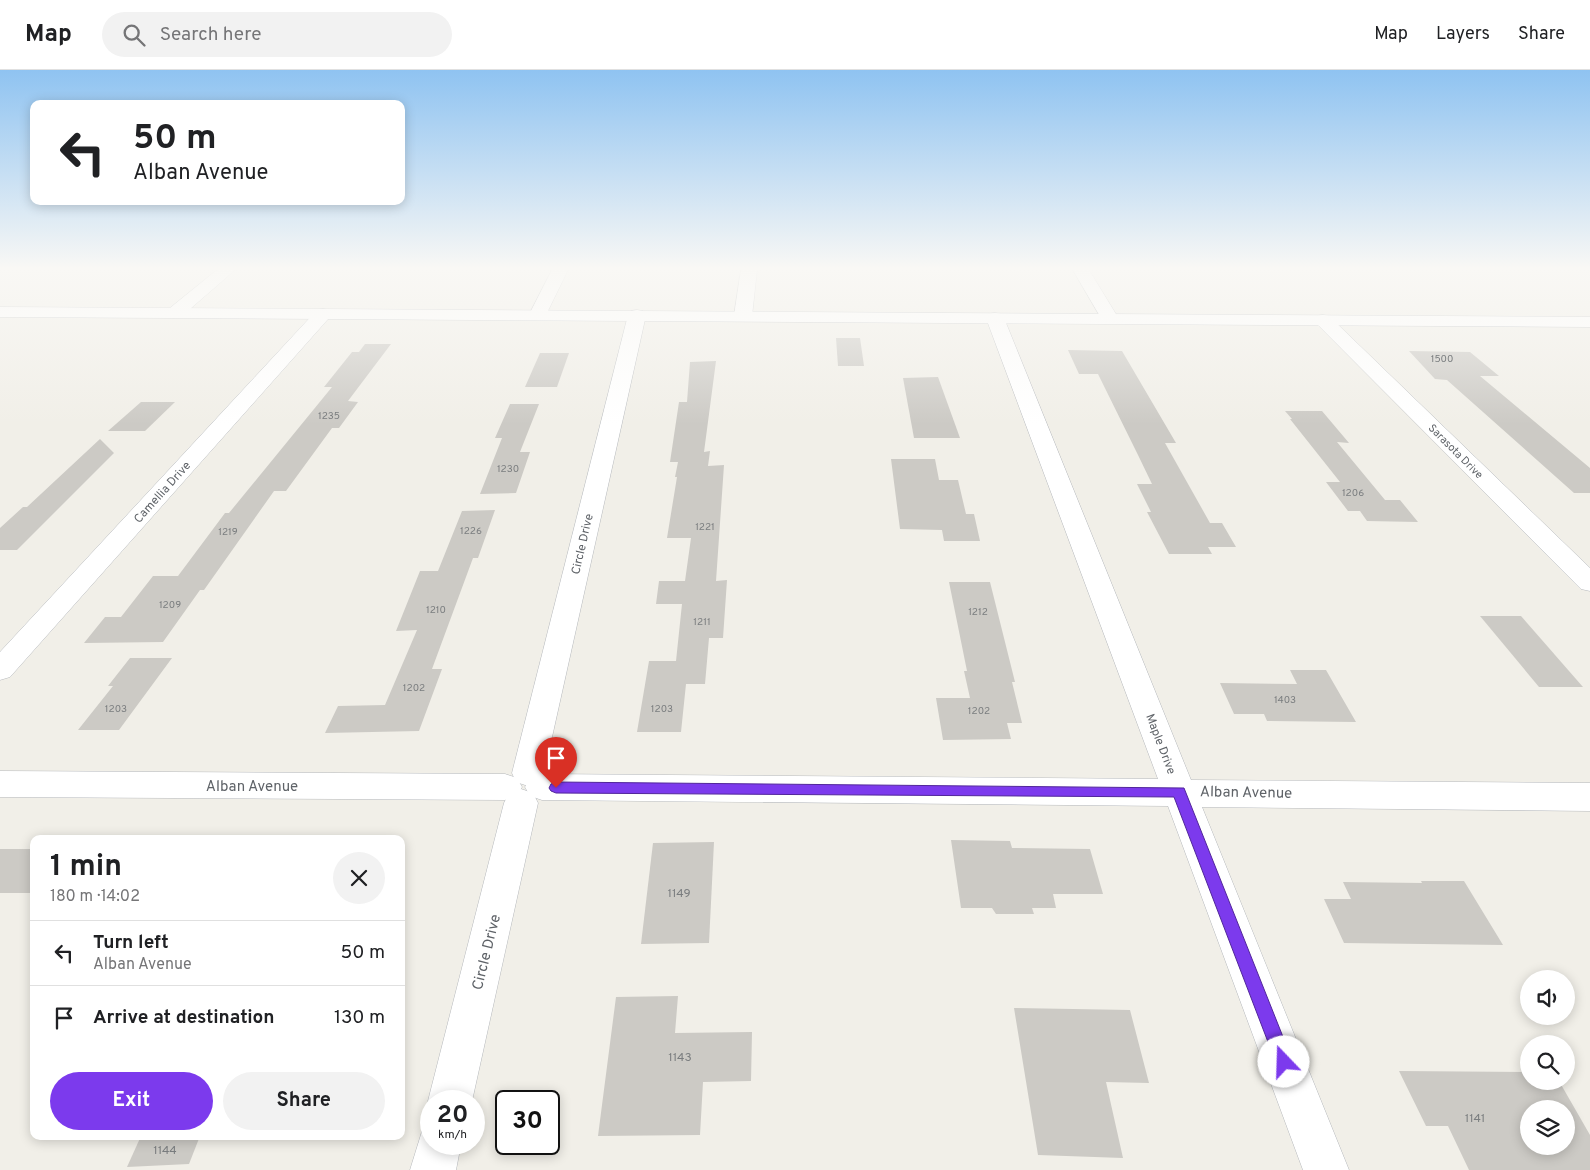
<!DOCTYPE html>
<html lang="en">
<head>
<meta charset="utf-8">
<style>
	body { margin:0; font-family:Overpass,sans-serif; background:#f2f2f2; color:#202124; height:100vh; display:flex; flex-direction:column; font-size:19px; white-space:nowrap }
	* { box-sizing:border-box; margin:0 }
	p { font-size:16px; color:#757577 }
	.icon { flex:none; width:28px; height:28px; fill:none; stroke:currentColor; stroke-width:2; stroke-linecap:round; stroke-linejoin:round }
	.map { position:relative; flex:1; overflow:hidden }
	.panel { position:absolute; left:30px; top:765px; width:375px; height:305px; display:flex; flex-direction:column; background:#fff; border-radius:10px; box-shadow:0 2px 12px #0003 }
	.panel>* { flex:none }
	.top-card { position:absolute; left:30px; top:30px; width:375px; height:105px; border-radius:10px; box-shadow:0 2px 12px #0003; background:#fff; color:#202124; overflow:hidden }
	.tools { position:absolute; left:1520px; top:900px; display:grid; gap:10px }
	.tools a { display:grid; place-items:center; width:55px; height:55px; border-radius:50%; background:#fff; box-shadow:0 2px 12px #0003; font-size:25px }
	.speed { position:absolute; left:420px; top:1020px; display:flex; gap:10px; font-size:25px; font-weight:700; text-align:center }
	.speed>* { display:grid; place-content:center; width:65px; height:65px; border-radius:50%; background:#fff; box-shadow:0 2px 12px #0003; line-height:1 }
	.speed small { font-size:12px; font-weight:400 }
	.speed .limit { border:2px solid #111; border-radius:8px; background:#fff; color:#111 }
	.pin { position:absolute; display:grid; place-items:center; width:42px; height:42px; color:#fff; margin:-51px -21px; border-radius:50% 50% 50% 0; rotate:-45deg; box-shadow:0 0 5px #0007 }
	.pin .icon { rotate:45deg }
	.me { position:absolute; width:55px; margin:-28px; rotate:339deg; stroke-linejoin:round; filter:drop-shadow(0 0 4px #0008) }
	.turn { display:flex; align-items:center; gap:18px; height:105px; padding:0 20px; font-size:22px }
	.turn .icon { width:65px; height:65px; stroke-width:2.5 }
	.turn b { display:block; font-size:35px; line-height:42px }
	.round { display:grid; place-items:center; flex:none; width:52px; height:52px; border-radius:26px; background:#f2f2f2 }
	.headline { display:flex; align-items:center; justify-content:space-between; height:85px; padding:0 20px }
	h1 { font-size:30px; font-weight:700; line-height:38px }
	.primary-button { display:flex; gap:10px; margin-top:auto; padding:10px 20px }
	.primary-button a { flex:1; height:58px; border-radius:30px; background:#7c3aed; color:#fff; font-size:20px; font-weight:700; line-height:58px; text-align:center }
	.primary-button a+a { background:#f2f2f2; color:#202124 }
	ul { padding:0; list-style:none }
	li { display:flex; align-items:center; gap:15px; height:65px; padding:0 20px; border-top:1px solid #e0e0e0 }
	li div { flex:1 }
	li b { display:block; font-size:19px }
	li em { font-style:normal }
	header { display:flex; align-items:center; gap:30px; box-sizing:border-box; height:70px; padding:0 25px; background:#fff; border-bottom:1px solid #e0e0e0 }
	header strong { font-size:24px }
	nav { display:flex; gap:28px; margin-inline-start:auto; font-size:18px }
	.search { width:350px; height:45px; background:#f2f2f2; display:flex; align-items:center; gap:12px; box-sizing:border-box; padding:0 18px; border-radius:28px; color:#757577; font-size:19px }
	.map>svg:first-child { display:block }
	.building { fill:#cccac5; fill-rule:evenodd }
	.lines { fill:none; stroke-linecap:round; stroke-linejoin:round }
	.minor-casing { stroke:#b5b8bc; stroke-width:1 }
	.tertiary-casing { stroke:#b5b8bc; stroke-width:1 }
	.secondary-casing { stroke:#b6babf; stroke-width:1 }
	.minor { fill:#fff; fill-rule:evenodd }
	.tertiary { fill:#fff; fill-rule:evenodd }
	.secondary { fill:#fff; fill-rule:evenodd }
	.route { fill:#7c3aed; stroke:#51269a }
	.labels { text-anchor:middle; stroke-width:4; stroke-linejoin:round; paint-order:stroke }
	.number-label { font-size:10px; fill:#7a7d7f }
	.far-street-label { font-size:11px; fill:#5f6368; stroke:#fff }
	.street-label { font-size:12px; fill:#5f6368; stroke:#fff }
	.near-number-label { font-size:12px; fill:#7a7d7f }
	.near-street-label { font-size:15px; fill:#5f6368; stroke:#fff }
</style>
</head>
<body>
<header>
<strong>Map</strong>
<div class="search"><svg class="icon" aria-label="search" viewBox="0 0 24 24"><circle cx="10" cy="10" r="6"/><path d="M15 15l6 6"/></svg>Search here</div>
<nav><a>Map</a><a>Layers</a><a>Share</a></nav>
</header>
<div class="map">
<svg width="1590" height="1100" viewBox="0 0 1590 1100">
	<rect width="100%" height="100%" fill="#f1efe8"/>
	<!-- building -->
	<g class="building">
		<path d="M836,268H860L864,296H838Z"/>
		<path d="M365,274H391L348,331L358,332L339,358H332L286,421H274L204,520H200L163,572L84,573L105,547H121L153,506H178L225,443H229L332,317H324L352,282H359Z"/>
		<path d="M1068,280L1122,281L1176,373H1165L1210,453H1222L1236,477H1208L1212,484H1169L1147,442H1151L1137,414H1152L1138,385L1098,304H1079Z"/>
		<path d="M1409,281L1470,282L1499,306H1480L1590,398V423H1574L1447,310L1435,309Z"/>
		<path d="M540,283H569L557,317H525Z"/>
		<path d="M716,291L704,382L710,381L708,396L724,395L716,511L727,510L723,568H709L705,614H686L681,662H637L649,591H676L682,534H656L659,511H685L691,468H667L677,407H675L678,392H670L679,332H687L690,292Z"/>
		<path d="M938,307L960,368H914L903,308Z"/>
		<path d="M141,332H175L145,361H108Z"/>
		<path d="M510,334H539L520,382H530L516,423L480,424L502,368H495Z"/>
		<path d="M1285,341H1322L1349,373L1337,372L1385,430H1400L1418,452L1367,451L1360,441H1348L1326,412H1340L1290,349H1292Z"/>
		<path d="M100,369L114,383L17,480H0V458L23,437H27Z"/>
		<path d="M891,389H935L939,410H958L966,444H974L980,471H944L942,460L900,459Z"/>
		<path d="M495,440L478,488H473L432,599H442L419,661L325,663L338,636L385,635L417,560L396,561L420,501H438L462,441Z"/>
		<path d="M949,512H990L1015,612H1012L1022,653H1007L1011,669L943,670L936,628H970L964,601H967Z"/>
		<path d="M1480,546H1521L1583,617H1539Z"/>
		<path d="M130,588H172L119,660H78L113,616H108Z"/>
		<path d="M1290,600H1326L1356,652L1267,651L1264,644H1234L1220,613L1297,614Z"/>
		<path d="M951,770L1010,771L1012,778L1090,779L1103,824H1053L1056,838H1032L1034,844H996L992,838H961Z"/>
		<path d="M714,772L709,873L641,874L653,773Z"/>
		<rect x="0" y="779" width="34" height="44"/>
		<path d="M1421,811H1464L1503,875L1344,873L1324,829H1351L1343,812L1422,813Z"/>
		<path d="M678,926L675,963L752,962L751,1011L703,1012L700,1065L598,1066L616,927Z"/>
		<path d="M1014,938L1130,940L1149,1013L1106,1012L1123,1088L1038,1085Z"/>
		<path d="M1399,1001L1529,1002V1011H1559L1590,1065V1100H1469L1448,1056H1426ZM1529,1039H1566V1076H1529Z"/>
		<path d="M141,1066H200L189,1094L127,1097Z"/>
	</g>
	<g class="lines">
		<defs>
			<g id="minor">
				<path d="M217,200H235L182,246H170L167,242L170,238Z"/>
				<path d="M552,200H568L544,249H532L529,245Z"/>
				<path d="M741,200H757L752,246L749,250H737L734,246Z"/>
				<path d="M1073,200H1089L1119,249L1116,253H1104Z"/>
				<path d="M323,239L329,240L332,244L329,248L10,607L0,610V582L317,240Z"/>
				<path d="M995,243L1001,244L1004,248L1191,710L1590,713V741L1202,737L1349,1100H1303L1168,736L542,730L530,726L525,717L530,708L542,704L1158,709L986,248L989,244Z"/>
				<path d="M1323,245L1329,246L1590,498V521L1581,519L1317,254L1314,250L1317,246Z"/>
				<path d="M0,701L505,704L517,708L522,717L517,726L505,730L0,727Z"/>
			</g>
			<g id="tertiary">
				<path d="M637,240L643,241L646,245L544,703L540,712L528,716L516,712L512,703L628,245L631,241Z"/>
				<path d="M521,719L533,723L538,733L472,1031H431V1038L428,1031L504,733L509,723Z"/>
				<path d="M431,1055V1074H461L456,1100H410L423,1058Z"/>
			</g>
			<path id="secondary" d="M0,237L1590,247V257L0,247Z"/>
		</defs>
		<!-- minor casing -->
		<use href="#minor" class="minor-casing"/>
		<!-- tertiary casing -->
		<use href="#tertiary" class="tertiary-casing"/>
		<!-- secondary casing -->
		<use href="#secondary" class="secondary-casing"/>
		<!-- minor -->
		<use href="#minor" class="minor"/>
		<!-- tertiary -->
		<use href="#tertiary" class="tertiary"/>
		<!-- secondary -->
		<use href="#secondary" class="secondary"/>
	</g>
	<!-- sky -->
	<linearGradient id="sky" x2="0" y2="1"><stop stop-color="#8fc3f1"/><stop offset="0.56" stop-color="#f9f8f5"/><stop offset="1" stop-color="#f9f8f5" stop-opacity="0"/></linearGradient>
	<rect width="1590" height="354" fill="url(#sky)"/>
	<!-- route -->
	<path class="route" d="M556,712L1184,718L1293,992L1290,998L1284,1001L1278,998L1174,727L556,723L551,721L549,718L551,714Z"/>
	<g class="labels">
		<!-- number labels -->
		<g class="number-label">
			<text x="1442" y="292">1500</text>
			<text x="329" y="349">1235</text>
			<text x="508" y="402">1230</text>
			<text x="1353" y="426">1206</text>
			<text x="705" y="460">1221</text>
			<text x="471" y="464">1226</text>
			<text x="228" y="465">1219</text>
			<text x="170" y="538">1209</text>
			<text x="436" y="543">1210</text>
			<text x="978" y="545">1212</text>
			<text x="702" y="555">1211</text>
			<text x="414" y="621">1202</text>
			<text x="1285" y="633">1403</text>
			<text x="116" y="642">1203</text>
			<text x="662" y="642">1203</text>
			<text x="979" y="644">1202</text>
		</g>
		<!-- far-street labels -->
		<g class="far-street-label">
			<text transform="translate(1456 381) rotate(45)" y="4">Sarasota Drive</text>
		</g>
		<!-- street labels -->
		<g class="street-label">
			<text transform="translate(162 422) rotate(-48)" y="4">Camellia Drive</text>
			<text transform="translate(582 474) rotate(-77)" y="4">Circle Drive</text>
			<text transform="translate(1161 674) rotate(69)" y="4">Maple Drive</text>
		</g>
		<!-- near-number labels -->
		<g class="near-number-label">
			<text x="679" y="827">1149</text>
			<text x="680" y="991">1143</text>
			<text x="1475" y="1052">1141</text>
			<text x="165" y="1084">1144</text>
		</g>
		<!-- near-street labels -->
		<g class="near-street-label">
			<text x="252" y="721">Alban Avenue</text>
			<text transform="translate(1246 722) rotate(1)" y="5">Alban Avenue</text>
			<text transform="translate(486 882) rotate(-76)" y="5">Circle Drive</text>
		</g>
	</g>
</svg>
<div class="tools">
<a><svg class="icon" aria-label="sound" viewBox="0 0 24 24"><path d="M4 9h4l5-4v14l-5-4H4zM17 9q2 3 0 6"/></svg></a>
<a><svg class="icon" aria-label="search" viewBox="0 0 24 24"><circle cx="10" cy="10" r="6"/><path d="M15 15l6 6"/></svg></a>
<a><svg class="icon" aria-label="layers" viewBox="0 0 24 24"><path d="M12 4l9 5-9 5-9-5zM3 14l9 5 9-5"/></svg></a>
</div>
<div class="speed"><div>20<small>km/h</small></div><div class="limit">30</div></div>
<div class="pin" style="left:556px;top:718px;background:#d93025"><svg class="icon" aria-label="arrive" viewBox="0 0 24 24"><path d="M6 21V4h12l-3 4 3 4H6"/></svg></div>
<svg class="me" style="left:1284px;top:992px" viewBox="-20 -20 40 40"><circle r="19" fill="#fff"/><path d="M0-13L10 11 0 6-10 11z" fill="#7c3aed"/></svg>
<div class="top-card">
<div class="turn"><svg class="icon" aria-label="left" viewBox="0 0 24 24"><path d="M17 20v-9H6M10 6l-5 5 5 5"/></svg><div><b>50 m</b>Alban Avenue</div></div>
</div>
<section class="panel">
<div class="headline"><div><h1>1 min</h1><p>180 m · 14:02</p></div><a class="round"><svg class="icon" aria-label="close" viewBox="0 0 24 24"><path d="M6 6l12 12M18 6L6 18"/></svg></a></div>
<ul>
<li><svg class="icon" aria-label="left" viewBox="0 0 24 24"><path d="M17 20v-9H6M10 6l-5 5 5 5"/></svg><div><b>Turn left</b><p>Alban Avenue</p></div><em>50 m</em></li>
<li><svg class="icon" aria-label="arrive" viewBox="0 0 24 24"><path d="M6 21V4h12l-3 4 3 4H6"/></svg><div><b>Arrive at destination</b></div><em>130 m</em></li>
</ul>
<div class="primary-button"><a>Exit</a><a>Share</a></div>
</section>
</div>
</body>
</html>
